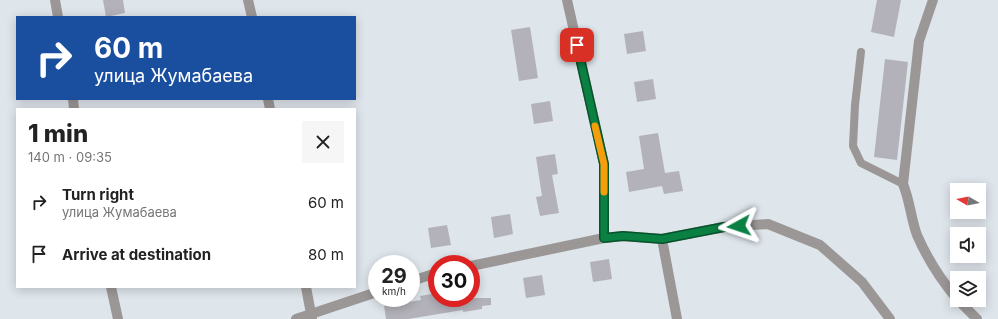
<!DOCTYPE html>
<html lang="en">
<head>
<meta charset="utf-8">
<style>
	body { margin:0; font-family:Inter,sans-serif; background:#f6f6f6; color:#222; height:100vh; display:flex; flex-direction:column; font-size:15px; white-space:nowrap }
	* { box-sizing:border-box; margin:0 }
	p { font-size:13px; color:#767676 }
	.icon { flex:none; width:22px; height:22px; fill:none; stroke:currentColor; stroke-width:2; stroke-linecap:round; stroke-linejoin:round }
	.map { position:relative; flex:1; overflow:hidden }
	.drawer { position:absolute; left:16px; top:108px; width:340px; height:180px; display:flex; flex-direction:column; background:#fff; border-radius:0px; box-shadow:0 2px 10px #0003 }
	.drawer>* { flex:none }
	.hud { position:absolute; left:16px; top:16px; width:340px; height:84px; border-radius:0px; box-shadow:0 2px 10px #0003; background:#1a4fa0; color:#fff; overflow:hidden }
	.needle { width:26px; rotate:279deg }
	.fabs { position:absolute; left:950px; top:183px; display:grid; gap:8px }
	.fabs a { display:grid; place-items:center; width:36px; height:36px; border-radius:0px; background:#fff; box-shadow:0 2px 10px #0003; font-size:20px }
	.speed { position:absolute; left:368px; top:255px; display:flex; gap:8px; font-size:20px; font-weight:700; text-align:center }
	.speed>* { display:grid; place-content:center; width:52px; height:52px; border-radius:50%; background:#fff; box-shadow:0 2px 10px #0003; line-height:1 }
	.speed small { font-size:10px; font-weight:400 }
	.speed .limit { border:6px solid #d22; background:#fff; color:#111 }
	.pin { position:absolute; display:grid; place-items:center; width:34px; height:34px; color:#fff; margin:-17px; border-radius:8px; box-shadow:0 2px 6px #0006 }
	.me { position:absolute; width:44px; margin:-22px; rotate:265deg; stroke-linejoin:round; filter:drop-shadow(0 0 3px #0008) }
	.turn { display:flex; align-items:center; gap:14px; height:84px; padding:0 12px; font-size:18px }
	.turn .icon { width:52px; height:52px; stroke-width:2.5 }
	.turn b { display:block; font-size:28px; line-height:34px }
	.round { display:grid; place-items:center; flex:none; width:42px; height:42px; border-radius:0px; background:#f6f6f6 }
	.headline { display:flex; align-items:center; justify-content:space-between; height:68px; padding:0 12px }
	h1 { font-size:24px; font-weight:800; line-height:30px }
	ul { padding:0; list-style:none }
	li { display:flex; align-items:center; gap:12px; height:52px; padding:0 12px }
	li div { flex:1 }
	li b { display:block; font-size:15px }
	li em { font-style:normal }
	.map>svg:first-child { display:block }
	.building { fill:#b3b2ba }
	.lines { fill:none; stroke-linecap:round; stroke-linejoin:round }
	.lane { stroke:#9b9796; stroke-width:8 }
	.street { stroke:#9b9796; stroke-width:10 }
	.route-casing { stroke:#07532c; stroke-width:10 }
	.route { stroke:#0b8043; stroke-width:7 }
	.slow { stroke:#f59e0b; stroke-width:7 }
</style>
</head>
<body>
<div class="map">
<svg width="998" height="319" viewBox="0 0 998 319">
	<rect width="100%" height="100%" fill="#dee5eb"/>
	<!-- building -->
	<g class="building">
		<path d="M103,0H123L125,13L106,17Z"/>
		<path d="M877,0H901L894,37L871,32Z"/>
		<path d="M530,27L538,78L519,81L511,30Z"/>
		<path d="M643,31L646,51L627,54L624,34Z"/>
		<path d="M885,59L908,62L897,160L874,157Z"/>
		<path d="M653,79L656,99L637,102L634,82Z"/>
		<path d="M550,101L553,121L534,124L531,104Z"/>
		<path d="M658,133L665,173L679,171L683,191L664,194L662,186L629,192L626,172L644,169L639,136Z"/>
		<path d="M555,154L558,174L552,175L559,213L540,216L536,197L542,196L536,157Z"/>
		<path d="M510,214L513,234L494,238L491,217Z"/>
		<path d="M447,225L451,245L431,248L428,228Z"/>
		<path d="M609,259L612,279L593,282L590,262Z"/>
		<path d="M542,275L545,295L526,298L523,278Z"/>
		<path d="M437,293V298H491V305L482,306V309L463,312V310L408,319H386L384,306L421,300L420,296Z"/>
	</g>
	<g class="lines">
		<!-- lane -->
		<path class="lane" d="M861,52L855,105L853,146L861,163L903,184"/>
		<!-- street -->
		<g class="street">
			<path d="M55,0L58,17"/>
			<path d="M248,0L252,17"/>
			<path d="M567,0L604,164V238"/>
			<path d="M933,0L919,41L903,184C910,201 911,219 917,235C927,258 941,280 957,299"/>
			<path d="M73,99L74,109"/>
			<path d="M268,99L270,109"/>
			<path d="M662,239L677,319"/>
			<path d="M471,266L604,238L623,236L662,239L724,227L768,224L820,245L862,282L890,319"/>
			<path d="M411,281L437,273"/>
			<path d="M111,287L118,319"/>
			<path d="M306,287L312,319"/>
			<path d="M958,300L977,319"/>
			<path d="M296,319L377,292"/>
		</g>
	</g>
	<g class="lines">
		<defs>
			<path id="route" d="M577,45L604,164V238L623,236L662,239L724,227L739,226"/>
		</defs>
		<!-- route casing -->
		<use href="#route" class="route-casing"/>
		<!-- route -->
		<use href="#route" class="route"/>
		<!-- slow -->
		<path class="slow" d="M595,126L604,164V192"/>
	</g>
</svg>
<div class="fabs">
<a><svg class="needle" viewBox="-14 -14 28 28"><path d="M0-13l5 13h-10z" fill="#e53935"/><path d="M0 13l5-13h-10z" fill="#767676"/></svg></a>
<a><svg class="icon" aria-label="sound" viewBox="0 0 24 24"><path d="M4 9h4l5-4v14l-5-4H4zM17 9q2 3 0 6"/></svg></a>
<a><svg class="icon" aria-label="layers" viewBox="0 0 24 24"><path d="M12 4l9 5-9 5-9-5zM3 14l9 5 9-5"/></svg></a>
</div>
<div class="speed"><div>29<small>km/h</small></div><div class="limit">30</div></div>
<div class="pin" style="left:577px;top:45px;background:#d93025"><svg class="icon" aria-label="arrive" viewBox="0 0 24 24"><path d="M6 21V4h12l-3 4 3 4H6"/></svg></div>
<svg class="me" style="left:739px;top:226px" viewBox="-20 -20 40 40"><path d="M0-17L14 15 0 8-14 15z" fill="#0b8043" stroke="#fff" stroke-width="4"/></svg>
<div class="hud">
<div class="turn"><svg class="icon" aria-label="right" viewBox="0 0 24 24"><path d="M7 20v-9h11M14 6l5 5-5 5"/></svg><div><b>60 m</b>улица Жумабаева</div></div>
</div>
<section class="drawer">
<div class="headline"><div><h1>1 min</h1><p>140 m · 09:35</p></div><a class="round"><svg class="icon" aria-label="close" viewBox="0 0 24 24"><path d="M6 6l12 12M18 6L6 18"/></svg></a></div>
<ul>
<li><svg class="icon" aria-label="right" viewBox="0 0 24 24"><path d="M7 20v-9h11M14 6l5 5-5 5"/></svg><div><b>Turn right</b><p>улица Жумабаева</p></div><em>60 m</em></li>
<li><svg class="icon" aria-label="arrive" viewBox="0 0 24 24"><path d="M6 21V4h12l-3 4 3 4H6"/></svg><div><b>Arrive at destination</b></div><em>80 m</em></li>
</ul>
</section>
</div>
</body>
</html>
